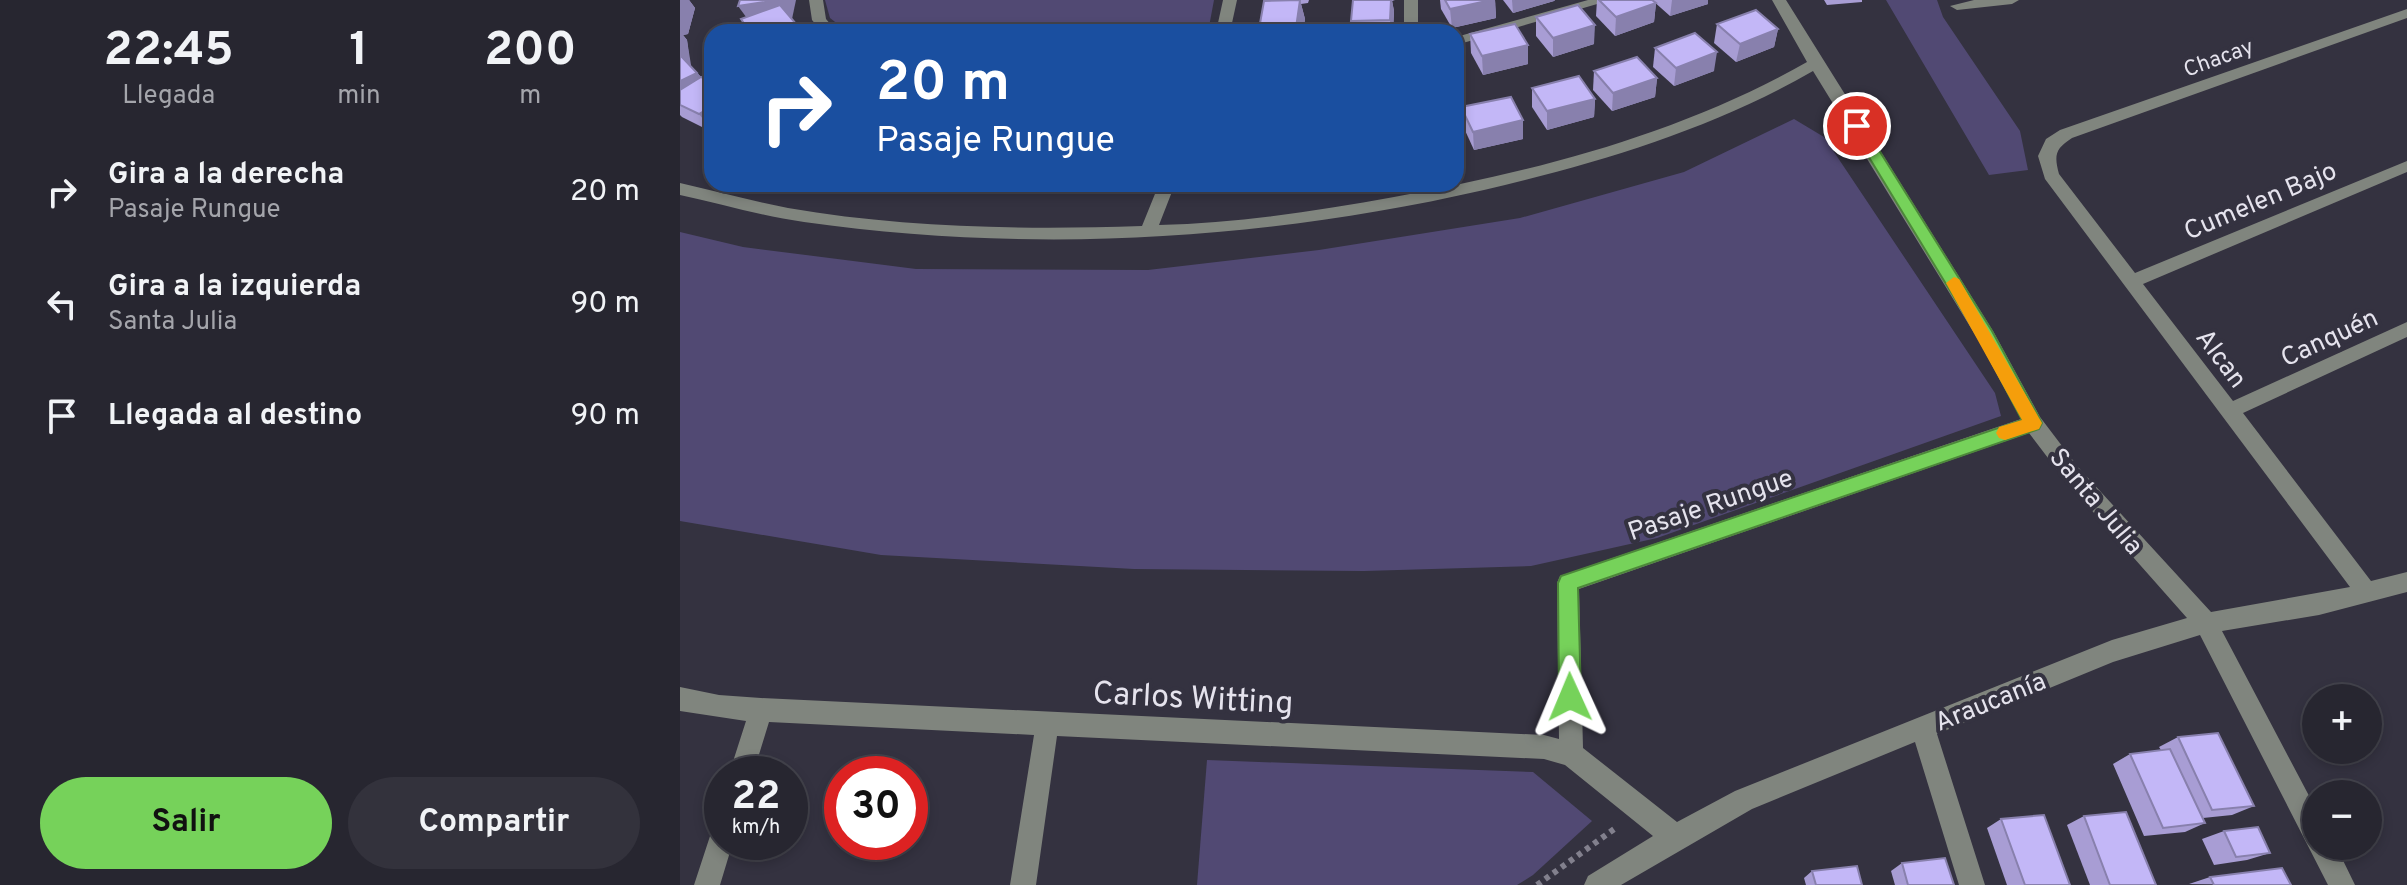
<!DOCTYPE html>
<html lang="es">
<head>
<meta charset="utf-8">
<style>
	body { margin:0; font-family:Overpass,sans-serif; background:#33323c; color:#f1f3f6; height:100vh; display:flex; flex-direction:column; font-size:30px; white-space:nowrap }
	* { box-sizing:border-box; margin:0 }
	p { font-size:26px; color:#a4a5ab }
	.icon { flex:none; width:44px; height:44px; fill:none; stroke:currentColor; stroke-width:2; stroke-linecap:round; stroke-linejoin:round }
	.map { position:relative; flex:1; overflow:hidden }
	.panel { display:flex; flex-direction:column; background:#272630; width:680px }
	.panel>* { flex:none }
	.top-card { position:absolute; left:24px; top:24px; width:760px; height:168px; border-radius:24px; box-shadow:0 4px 12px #0003,0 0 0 2px #43434c; background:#1a4fa0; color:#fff; overflow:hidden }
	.tools { position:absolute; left:1622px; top:684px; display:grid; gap:16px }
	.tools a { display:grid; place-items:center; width:80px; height:80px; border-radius:50%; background:#272630; box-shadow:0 4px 12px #0003,0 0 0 2px #43434c; font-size:40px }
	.speed { position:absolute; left:24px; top:756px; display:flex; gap:16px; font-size:40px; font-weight:700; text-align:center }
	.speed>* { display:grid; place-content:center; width:104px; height:104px; border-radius:50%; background:#272630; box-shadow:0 4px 12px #0003,0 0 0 2px #43434c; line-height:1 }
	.speed small { font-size:20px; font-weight:400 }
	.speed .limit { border:12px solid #d22; background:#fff; color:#111 }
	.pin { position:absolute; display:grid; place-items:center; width:68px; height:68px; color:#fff; margin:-34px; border:4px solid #fff; border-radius:50%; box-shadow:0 2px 8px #0007 }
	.me { position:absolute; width:88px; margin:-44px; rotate:359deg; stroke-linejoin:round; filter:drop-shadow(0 0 6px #0008) }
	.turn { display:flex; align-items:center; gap:28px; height:168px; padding:0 40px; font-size:36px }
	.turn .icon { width:104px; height:104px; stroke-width:2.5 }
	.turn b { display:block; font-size:56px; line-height:68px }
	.eta { display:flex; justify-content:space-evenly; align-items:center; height:136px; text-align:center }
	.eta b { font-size:48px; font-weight:700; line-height:56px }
	.action { display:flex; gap:16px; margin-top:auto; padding:16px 40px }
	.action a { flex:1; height:92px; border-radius:48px; background:#76d25a; color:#111; font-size:32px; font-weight:700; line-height:92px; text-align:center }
	.action a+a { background:#33323c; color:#f1f3f6 }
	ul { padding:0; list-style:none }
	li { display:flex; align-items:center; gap:24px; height:112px; padding:0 40px }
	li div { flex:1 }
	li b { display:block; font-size:30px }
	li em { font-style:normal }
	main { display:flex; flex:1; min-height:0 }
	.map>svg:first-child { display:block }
	.green { fill:#514973 }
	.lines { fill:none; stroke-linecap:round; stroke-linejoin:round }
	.path { stroke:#82808d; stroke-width:6; stroke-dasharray:5 5; stroke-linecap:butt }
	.minor { fill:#80857e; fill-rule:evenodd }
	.wall { fill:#a89dd4 }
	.shaded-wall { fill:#8880ad }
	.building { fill:#c3b7f7; stroke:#8880ad; stroke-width:2 }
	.route { fill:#76d25a; stroke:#4d883a; stroke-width:2 }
	.slow { fill:#f59e0b }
	.labels { text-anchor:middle; stroke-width:8; stroke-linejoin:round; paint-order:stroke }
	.far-street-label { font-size:22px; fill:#e5e3ed; stroke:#343240 }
	.street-label { font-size:26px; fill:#e5e3ed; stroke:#343240 }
	.near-street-label { font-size:32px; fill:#e5e3ed; stroke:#343240 }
</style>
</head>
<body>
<main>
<section class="panel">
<div class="eta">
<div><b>22:45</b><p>Llegada</p></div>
<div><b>1</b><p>min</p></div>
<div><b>200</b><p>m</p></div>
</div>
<ul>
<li><svg class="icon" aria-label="right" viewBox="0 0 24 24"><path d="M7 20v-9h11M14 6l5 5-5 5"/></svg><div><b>Gira a la derecha</b><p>Pasaje Rungue</p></div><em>20 m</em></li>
<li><svg class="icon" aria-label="left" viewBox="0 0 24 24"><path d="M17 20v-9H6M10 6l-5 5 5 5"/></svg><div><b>Gira a la izquierda</b><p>Santa Julia</p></div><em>90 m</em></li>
<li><svg class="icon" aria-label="arrive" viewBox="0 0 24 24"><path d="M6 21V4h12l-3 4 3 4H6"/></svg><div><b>Llegada al destino</b></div><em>90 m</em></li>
</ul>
<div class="action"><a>Salir</a><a>Compartir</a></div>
</section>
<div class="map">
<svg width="1727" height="885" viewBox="0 0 1727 885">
	<rect width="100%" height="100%" fill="#343240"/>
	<!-- green -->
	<g class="green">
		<path d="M145,0H534L528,32H168L150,18Z"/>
		<path d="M1206,0H1257L1263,17L1340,131L1348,170L1309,175Z"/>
		<path d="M1114,119L1144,137L1315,393L1321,416L977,538L851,566L684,571L454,569L201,555L0,521V232L63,247L236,269L468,270L639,250L840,218L1004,172Z"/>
		<path d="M527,760L853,772L912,821L853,875L837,885H517Z"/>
	</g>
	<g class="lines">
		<!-- path -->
		<path class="path" d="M857,885L937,827"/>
		<!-- minor -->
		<g class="minor">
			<path d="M129,0H143L146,19L157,32H142L132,20Z"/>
			<path d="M543,0H557L550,32H536Z"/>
			<rect x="724" y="0" width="14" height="32"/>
			<path d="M908,0H931L776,45V37Z"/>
			<path d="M1092,0H1106L1313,331L1360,417L1398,467L1531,612L1670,587L1365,179L1358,156L1366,139L1380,130L1727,9V18L1392,138C1375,149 1374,155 1379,174L1455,273L1727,161V172L1463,284L1553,401L1727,322V337L1563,413L1691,581L1727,572V592L1639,615L1542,631L1636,809V846H1656L1675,885H1648L1520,635L1433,662L1257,734L1305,885H1279L1235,742L1072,809L941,885H904L908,876L973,836L885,765L864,759L377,736L356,885H330L354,735L89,722L73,774H49L66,721L0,711V687L39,695L81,698L864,735L879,739L877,583L880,576L1341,419L1299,341L1133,71C1030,130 918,163 804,190C580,241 351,254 124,222C82,216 41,204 0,195V183C36,191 71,201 108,208C224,228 344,230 462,226L479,184H495L479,225C558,223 637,211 714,197C857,171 1000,134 1127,62ZM1349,433L1384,479L1507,618L1432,640L1055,791L997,822L903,748L899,589Z"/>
			<path d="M1294,0H1339L1332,4L1277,10L1270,6Z"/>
			<path d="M42,823V842H53L40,885H14L33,827Z"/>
		</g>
	</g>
	<!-- wall -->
	<g class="wall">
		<path d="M0,0H9L15,8L8,34L3,35L7,40L10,65L21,77L32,82V132L2,117L0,115Z"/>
		<path d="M592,0H629L628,3L621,4L625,19L623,32H580L579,29Z"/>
		<path d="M673,0H715L712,1L714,11L713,32H673L671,21Z"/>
		<path d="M760,0H815L816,18L772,28L761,9Z"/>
		<path d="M823,0H875L874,1L833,13Z"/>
		<path d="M917,0H972L976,3L974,22L935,36L916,16Z"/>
		<path d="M972,0H1028V4L990,16Z"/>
		<path d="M1144,0H1182V2L1147,5Z"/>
		<path d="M856,17L914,44L873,57L856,36Z"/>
		<path d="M1037,24L1098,29L1094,47L1056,62L1034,43Z"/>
		<path d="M790,34L848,45V64L803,75L791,53Z"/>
		<path d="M975,48L1034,71L994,86L973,67Z"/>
		<path d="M914,71L977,78L975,97L932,111L913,90Z"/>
		<path d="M852,88L915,99L914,117L867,130L852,107Z"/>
		<path d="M781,107L843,139L794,150L783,126Z"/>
		<path d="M1498,737L1574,806L1552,815L1523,818L1525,823L1505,832L1464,836L1433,764L1450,754L1481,750L1479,747Z"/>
		<path d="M1404,816L1476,885H1410L1387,825Z"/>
		<path d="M1321,819L1390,885H1327L1307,828Z"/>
		<path d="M1544,831L1590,853L1567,860L1534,865L1522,839Z"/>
		<path d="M1222,863L1274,885H1215L1211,871Z"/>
		<path d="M1132,871L1182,885H1126L1124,878Z"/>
		<path d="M1530,877L1611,885L1509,884Z"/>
	</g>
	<!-- shaded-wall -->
	<g class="shaded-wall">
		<path d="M0,0H9L15,8L8,34L3,35L7,40L11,65L0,68Z"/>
		<path d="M98,0H116L112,19L72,25L58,6Z"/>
		<path d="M620,0L625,19L623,32H617L616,28Z"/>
		<path d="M711,0H712L714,11L713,32H711L710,20Z"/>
		<path d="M811,0H815L816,18L772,28L770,9Z"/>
		<path d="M832,0H875L874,1L833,13Z"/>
		<path d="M992,0H1028V4L990,16Z"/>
		<path d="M976,3L974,22L935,36L936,17Z"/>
		<path d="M117,25L122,32H99Z"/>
		<path d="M915,25L914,44L873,57V38Z"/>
		<path d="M1098,29L1094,47L1056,62L1060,44Z"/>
		<path d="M848,45V64L803,75L802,56Z"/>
		<path d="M1037,52L1034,71L994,86L996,68Z"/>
		<path d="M17,73L32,90L0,105V81Z"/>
		<path d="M977,78L975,97L932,111L933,93Z"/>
		<path d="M915,99L914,117L867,130V111Z"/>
		<path d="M32,106V130L19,114Z"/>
		<path d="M843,120V139L794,150L793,132Z"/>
	</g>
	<!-- building -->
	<g class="building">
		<path d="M60,0H98L58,6Z"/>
		<path d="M620,0L616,28L579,29L584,1Z"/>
		<path d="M673,0H711L710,20L671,21Z"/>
		<path d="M765,0H811L770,9Z"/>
		<path d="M919,0H972L976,3L936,17Z"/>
		<path d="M100,5L117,25L99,32H70L61,19Z"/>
		<path d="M898,5L915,25L873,38L856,17Z"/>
		<path d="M1076,10L1098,29L1060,44L1037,24Z"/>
		<path d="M835,24L848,45L802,56L790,34Z"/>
		<path d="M1015,33L1037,52L996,68L975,48Z"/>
		<path d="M0,55L17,73L0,81Z"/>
		<path d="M957,57L977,78L933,93L914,71Z"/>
		<path d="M899,76L915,99L867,111L852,88Z"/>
		<path d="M21,77L32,82V106L19,114L0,105V90Z"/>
		<path d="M831,97L843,120L793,132L781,107Z"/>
		<path d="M1538,733L1574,806L1532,810L1498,737Z"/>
		<path d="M1490,749L1525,823L1483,828L1450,754Z"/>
		<path d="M1446,812L1476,885H1430L1404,816Z"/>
		<path d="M1364,815L1390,885H1345L1321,819Z"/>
		<path d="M1578,827L1590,853L1556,857L1544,831Z"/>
		<path d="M1265,858L1274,885H1228L1222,863Z"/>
		<path d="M1177,866L1182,885H1136L1132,871Z"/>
		<path d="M1602,868L1611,885H1534L1530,877Z"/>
	</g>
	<!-- route -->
	<path class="route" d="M1177,122L1182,123L1312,331L1362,423L1359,429L898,588L901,697L898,705L890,708L882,705L879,697L878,583L881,576L1342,420L1300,340L1170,126Z"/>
	<!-- slow -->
	<path class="slow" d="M1274,277L1279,279L1359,418L1362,423L1359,429L1325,440L1319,438L1316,433L1319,427L1342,420L1266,283Z"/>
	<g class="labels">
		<!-- far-street labels -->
		<g class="far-street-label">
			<text transform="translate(1538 57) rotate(-20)" y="8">Chacay</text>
		</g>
		<!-- street labels -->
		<g class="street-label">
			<text transform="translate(1580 200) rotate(-23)" y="9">Cumelen Bajo</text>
			<text transform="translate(1649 337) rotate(-25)" y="9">Canquén</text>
			<text transform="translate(1542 358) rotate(53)" y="9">Alcan</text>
			<text transform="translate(1417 501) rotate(50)" y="9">Santa Julia</text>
			<text transform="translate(1030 504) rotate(-19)" y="9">Pasaje Rungue</text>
			<text transform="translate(1310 701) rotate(-22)" y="9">Araucanía</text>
		</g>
		<!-- near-street labels -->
		<g class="near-street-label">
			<text transform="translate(513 697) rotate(3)" y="11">Carlos Witting</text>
		</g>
	</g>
</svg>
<div class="tools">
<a>+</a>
<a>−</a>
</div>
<div class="speed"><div>22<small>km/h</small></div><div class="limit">30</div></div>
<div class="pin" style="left:1177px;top:126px;background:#d93025"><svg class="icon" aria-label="arrive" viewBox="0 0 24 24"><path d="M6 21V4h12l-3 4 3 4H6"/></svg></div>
<svg class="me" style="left:890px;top:697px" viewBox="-20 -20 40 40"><path d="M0-17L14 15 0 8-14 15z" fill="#76d25a" stroke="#fff" stroke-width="4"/></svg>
<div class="top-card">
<div class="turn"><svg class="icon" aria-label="right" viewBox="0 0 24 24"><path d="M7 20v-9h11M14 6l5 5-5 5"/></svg><div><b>20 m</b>Pasaje Rungue</div></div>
</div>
</div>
</main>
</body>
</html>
